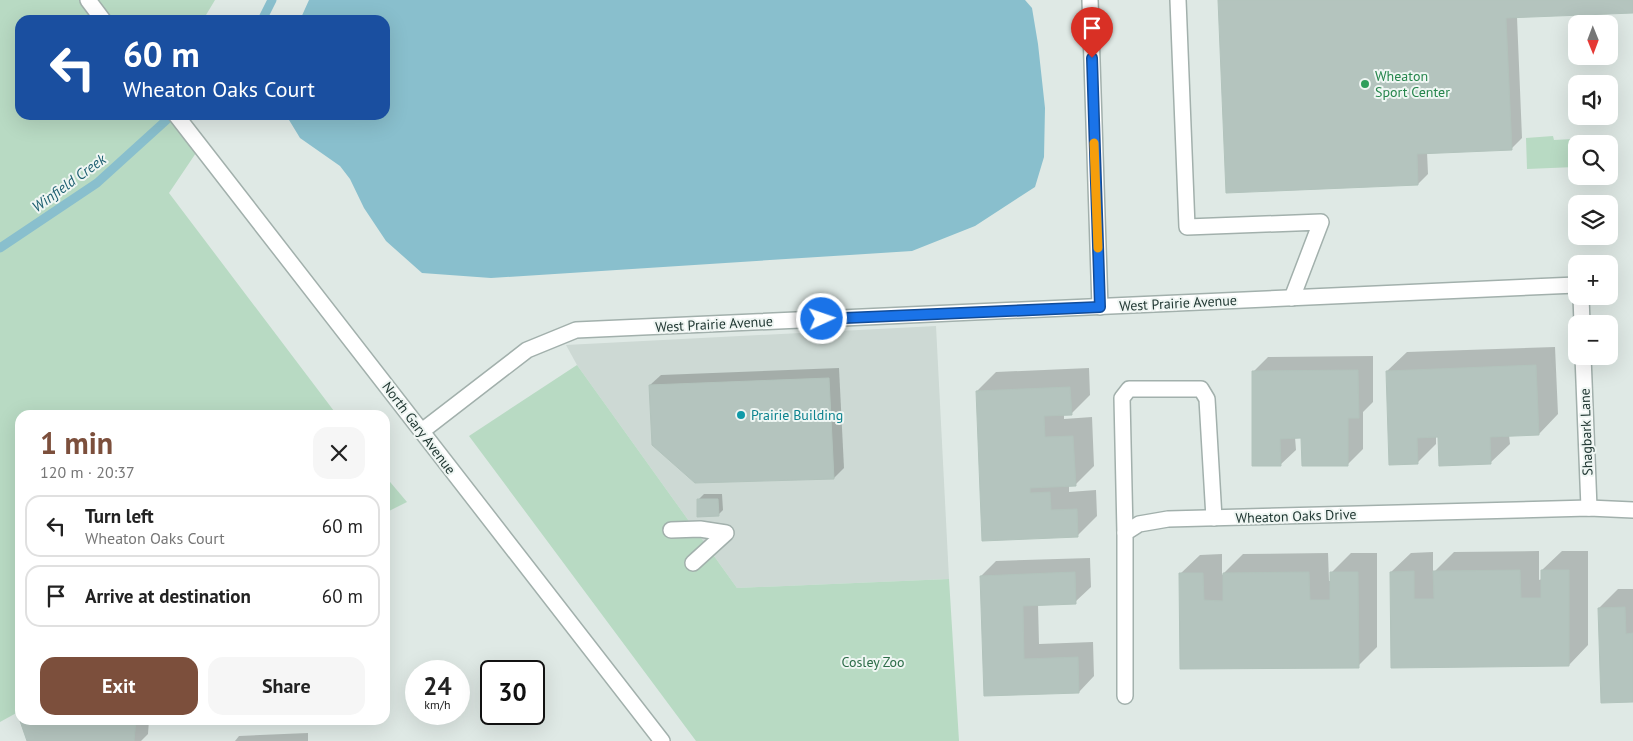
<!DOCTYPE html>
<html lang="en">
<head>
<meta charset="utf-8">
<style>
	body { margin:0; font-family:"PT Sans",sans-serif; background:#f6f6f6; color:#222; height:100vh; display:flex; flex-direction:column; font-size:19px; white-space:nowrap }
	* { box-sizing:border-box; margin:0 }
	p { font-size:16px; color:#767676 }
	.icon { flex:none; width:28px; height:28px; fill:none; stroke:currentColor; stroke-width:2; stroke-linecap:round; stroke-linejoin:round }
	.map { position:relative; flex:1; overflow:hidden }
	.drawer { position:absolute; left:15px; top:410px; width:375px; height:315px; display:flex; flex-direction:column; background:#fff; border-radius:15px; box-shadow:0 5px 20px #0002 }
	.drawer>* { flex:none }
	.guide { position:absolute; left:15px; top:15px; width:375px; height:105px; border-radius:15px; box-shadow:0 5px 20px #0002; background:#1a4fa0; color:#fff; overflow:hidden }
	.needle { width:32px; rotate:179deg }
	.tools { position:absolute; left:1568px; top:15px; display:grid; gap:10px }
	.tools a { display:grid; place-items:center; width:50px; height:50px; border-radius:10px; background:#fff; box-shadow:0 5px 20px #0002; font-size:25px }
	.speed { position:absolute; left:405px; top:660px; display:flex; gap:10px; font-size:25px; font-weight:700; text-align:center }
	.speed>* { display:grid; place-content:center; width:65px; height:65px; border-radius:50%; background:#fff; box-shadow:0 5px 20px #0002; line-height:1 }
	.speed small { font-size:12px; font-weight:400 }
	.speed .limit { border:2px solid #111; border-radius:8px; background:#fff; color:#111 }
	.pin { position:absolute; display:grid; place-items:center; width:42px; height:42px; color:#fff; margin:-51px -21px; border-radius:50% 50% 50% 0; rotate:-45deg; box-shadow:0 0 5px #0007 }
	.pin .icon { rotate:45deg }
	.me { position:absolute; width:55px; margin:-28px; rotate:87deg; stroke-linejoin:round; filter:drop-shadow(0 0 4px #0008) }
	.turn { display:flex; align-items:center; gap:18px; height:105px; padding:0 25px; font-size:22px }
	.turn .icon { width:65px; height:65px; stroke-width:2.5 }
	.turn b { display:block; font-size:35px; line-height:42px }
	.round { display:grid; place-items:center; flex:none; width:52px; height:52px; border-radius:15px; background:#f6f6f6 }
	.headline { display:flex; align-items:center; justify-content:space-between; height:85px; padding:0 25px }
	h1 { font-size:30px; font-weight:700; line-height:38px; color:#7c4f3c }
	.action { display:flex; gap:10px; margin-top:auto; padding:10px 25px }
	.action a { flex:1; height:58px; border-radius:15px; background:#7c4f3c; color:#fff; font-size:20px; font-weight:700; line-height:58px; text-align:center }
	.action a+a { background:#f6f6f6; color:#222 }
	ul { padding:0; list-style:none }
	li { display:flex; align-items:center; gap:15px; height:62px; margin:0 10px 8px; padding:0 15px; border:2px solid #e0e0e0; border-radius:15px }
	li div { flex:1 }
	li b { display:block; font-size:19px }
	li em { font-style:normal }
	.map>svg:first-child { display:block }
	.built { fill:#cdd9d4 }
	.green { fill:#b8dac3 }
	.water { fill:#89bfcd }
	.shadow { fill:#0003 }
	.lines { fill:none; stroke-linecap:round; stroke-linejoin:round }
	.stream { stroke:#89bfcd; stroke-width:9 }
	.building { fill:#b4c4be; stroke:#b2c3bc }
	.minor-casing { stroke:#a2b0ac; stroke-width:18 }
	.minor { stroke:#fff; stroke-width:15 }
	.route-casing { stroke:#114b97; stroke-width:12 }
	.route { stroke:#1a73e8; stroke-width:9 }
	.slow { stroke:#f59e0b; stroke-width:9 }
	.leisure-dot { fill:#2e9e5b; stroke:#eff6f3; stroke-width:2 }
	.culture-dot { fill:#0f9aa8; stroke:#eff6f3; stroke-width:2 }
	.labels { text-anchor:middle; stroke-width:4; stroke-linejoin:round; paint-order:stroke }
	.leisure-label { font-size:14px; fill:#27864d; stroke:#eff6f3; text-anchor:start }
	.street-label { font-size:14px; fill:#213833; stroke:#eff6f3 }
	.culture-label { font-size:14px; fill:#0d838f; stroke:#eff6f3; text-anchor:start }
	.park-label { font-size:14px; fill:#2d6d49; stroke:#eff6f3 }
	.water-label { font-size:15px; font-style:italic; fill:#1e5f71; stroke:#eff6f3 }
</style>
</head>
<body>
<div class="map">
<svg width="1633" height="741" viewBox="0 0 1633 741">
	<rect width="100%" height="100%" fill="#dfe9e5"/>
	<!-- built -->
	<path class="built" d="M936,326L949,579L737,588L577,365L566,345Z"/>
	<!-- green -->
	<g class="green">
		<path d="M0,0H215L203,20H20V115H176L200,147L169,193L337,415H20V711L0,722Z"/>
		<path d="M1553,136L1554,140L1573,139L1575,167L1527,169L1526,138Z"/>
		<path d="M577,365L737,588L949,579L959,741H696L469,436Z"/>
		<path d="M385,476L407,502L385,513Z"/>
	</g>
	<!-- water -->
	<path class="water" d="M309,0H1025L1032,8L1038,44L1045,108L1044,157L1035,187L975,226L912,251L491,278L422,273L386,241L364,208L350,179L340,166L300,138L286,115H385V20H300Z"/>
	<!-- shadow -->
	<g class="shadow">
		<path d="M1220,0H1633V12L1517,17L1522,138L1511,149L1427,152L1428,174L1418,184Z"/>
		<path d="M1555,347L1558,414L1539,434L1509,435L1510,444L1490,463L1436,436V444L1417,463L1387,371L1407,352Z"/>
		<path d="M1373,356V402L1363,412V449L1348,464L1303,437H1295L1296,450L1280,465L1253,372L1268,357Z"/>
		<path d="M839,368L844,468L834,478L650,385L661,375Z"/>
		<path d="M1089,368L1090,395L1071,414H1064V419L1092,417L1094,466L1075,485H1069V492L1096,490L1097,516L1078,535L984,540L977,391L996,372Z"/>
		<path d="M704,494H722L723,510L718,515L699,499Z"/>
		<path d="M1539,551V580L1542,579V570L1562,551H1588V645L1569,665L1392,666L1391,572L1411,553L1433,552V573L1454,552Z"/>
		<path d="M1328,553L1329,581H1332V572L1351,553H1377V647L1358,666L1181,668L1180,574L1200,555L1222,554V575L1243,554Z"/>
		<path d="M1090,558L1091,587L1075,602L1038,604L1039,644L1093,642L1094,676L1079,692L985,695L981,576L996,561Z"/>
		<path d="M1618,589H1633V701L1599,608Z"/>
		<path d="M23,720H149L148,734L141,741H28L21,722Z"/>
		<path d="M308,733V741H235L239,736Z"/>
	</g>
	<g class="lines">
		<!-- stream -->
		<g class="stream">
			<path d="M262,20L272,0"/>
			<path d="M0,248L97,183L172,115"/>
		</g>
	</g>
	<!-- building -->
	<g class="building">
		<path d="M1218,0H1633V13L1506,18L1512,150L1417,154L1418,185L1226,193Z"/>
		<path d="M1536,365L1539,435L1490,437L1491,464L1439,466L1438,437L1417,438L1418,464L1389,465L1386,371Z"/>
		<path d="M1358,370L1359,418H1348V466H1302L1301,438L1280,439L1281,466H1252V371Z"/>
		<path d="M829,378L834,479L695,483L652,445L649,385Z"/>
		<path d="M1070,387L1072,415L1044,416L1045,437L1073,436L1076,486L1030,488V493L1050,492L1051,510L1077,509L1078,537L982,541L976,391Z"/>
		<path d="M697,499H718L719,516L697,517Z"/>
		<path d="M1520,570L1521,598H1541V570H1569V666L1391,668L1390,572L1414,571V599H1434L1433,571Z"/>
		<path d="M1075,572L1076,604L1023,606L1024,659L1078,657L1079,693L984,696L980,576Z"/>
		<path d="M1309,572L1310,600H1330V572H1358L1359,668L1180,669L1179,573H1203L1204,600L1223,601V573Z"/>
		<path d="M1625,607L1626,634L1633,633V702L1601,703L1598,608Z"/>
		<path d="M24,720H136L134,741H27L20,721Z"/>
	</g>
	<g class="lines">
		<defs>
			<g id="minor">
				<path d="M88,0L103,20"/>
				<path d="M1090,0L1100,307"/>
				<path d="M1178,0L1187,227L1321,222L1292,298"/>
				<path d="M176,115C337,325 500,533 662,741"/>
				<path d="M1581,296L1582,324"/>
				<path d="M1583,356L1589,508"/>
				<path d="M422,431L527,350L576,330L1576,285"/>
				<path d="M671,530L700,529L726,533L693,563"/>
				<path d="M1125,533L1122,398L1129,389H1201L1207,399L1214,518"/>
				<path d="M1125,696V533L1139,524L1168,519L1589,508L1633,510"/>
			</g>
		</defs>
		<!-- minor casing -->
		<use href="#minor" class="minor-casing"/>
		<!-- minor -->
		<use href="#minor" class="minor"/>
	</g>
	<g class="lines">
		<defs>
			<path id="route" d="M822,319L1100,307L1092,58"/>
		</defs>
		<!-- route casing -->
		<use href="#route" class="route-casing"/>
		<!-- route -->
		<use href="#route" class="route"/>
		<!-- slow -->
		<path class="slow" d="M1094,143L1098,248"/>
	</g>
	<!-- markers -->
	<circle class="leisure-dot" cx="1365" cy="84" r="5"/>
	<circle class="culture-dot" cx="741" cy="415" r="5"/>
	<g class="labels">
		<!-- leisure labels -->
		<g class="leisure-label">
			<text x="1375" y="81">Wheaton<tspan x="1375" dy="16">Sport Center</tspan></text>
		</g>
		<!-- street labels -->
		<g class="street-label">
			<text transform="translate(1178 303) rotate(-3)" y="5">West Prairie Avenue</text>
			<text transform="translate(714 324) rotate(-3)" y="5">West Prairie Avenue</text>
			<text transform="translate(419 428) rotate(53)" y="5">North Gary Avenue</text>
			<text transform="translate(1586 432) rotate(-92)" y="5">Shagbark Lane</text>
			<text transform="translate(1296 516) rotate(-2)" y="5">Wheaton Oaks Drive</text>
		</g>
		<!-- culture labels -->
		<g class="culture-label">
			<text x="751" y="420">Prairie Building</text>
		</g>
		<!-- park labels -->
		<g class="park-label">
			<text x="873" y="667">Cosley Zoo</text>
		</g>
		<!-- water labels -->
		<g class="water-label">
			<text transform="translate(69 183) rotate(-36)" y="5">Winfield Creek</text>
		</g>
	</g>
</svg>
<div class="tools">
<a><svg class="needle" viewBox="-14 -14 28 28"><path d="M0-13l5 13h-10z" fill="#e53935"/><path d="M0 13l5-13h-10z" fill="#767676"/></svg></a>
<a><svg class="icon" aria-label="sound" viewBox="0 0 24 24"><path d="M4 9h4l5-4v14l-5-4H4zM17 9q2 3 0 6"/></svg></a>
<a><svg class="icon" aria-label="search" viewBox="0 0 24 24"><circle cx="10" cy="10" r="6"/><path d="M15 15l6 6"/></svg></a>
<a><svg class="icon" aria-label="layers" viewBox="0 0 24 24"><path d="M12 4l9 5-9 5-9-5zM3 14l9 5 9-5"/></svg></a>
<a>+</a>
<a>−</a>
</div>
<div class="speed"><div>24<small>km/h</small></div><div class="limit">30</div></div>
<div class="pin" style="left:1092px;top:58px;background:#d93025"><svg class="icon" aria-label="arrive" viewBox="0 0 24 24"><path d="M6 21V4h12l-3 4 3 4H6"/></svg></div>
<svg class="me" style="left:822px;top:319px" viewBox="-20 -20 40 40"><circle r="17" fill="#1a73e8" stroke="#fff" stroke-width="3"/><path d="M0-11L8 9 0 5-8 9z" fill="#fff"/></svg>
<div class="guide">
<div class="turn"><svg class="icon" aria-label="left" viewBox="0 0 24 24"><path d="M17 20v-9H6M10 6l-5 5 5 5"/></svg><div><b>60 m</b>Wheaton Oaks Court</div></div>
</div>
<section class="drawer">
<div class="headline"><div><h1>1 min</h1><p>120 m · 20:37</p></div><a class="round"><svg class="icon" aria-label="close" viewBox="0 0 24 24"><path d="M6 6l12 12M18 6L6 18"/></svg></a></div>
<ul>
<li><svg class="icon" aria-label="left" viewBox="0 0 24 24"><path d="M17 20v-9H6M10 6l-5 5 5 5"/></svg><div><b>Turn left</b><p>Wheaton Oaks Court</p></div><em>60 m</em></li>
<li><svg class="icon" aria-label="arrive" viewBox="0 0 24 24"><path d="M6 21V4h12l-3 4 3 4H6"/></svg><div><b>Arrive at destination</b></div><em>60 m</em></li>
</ul>
<div class="action"><a>Exit</a><a>Share</a></div>
</section>
</div>
</body>
</html>
